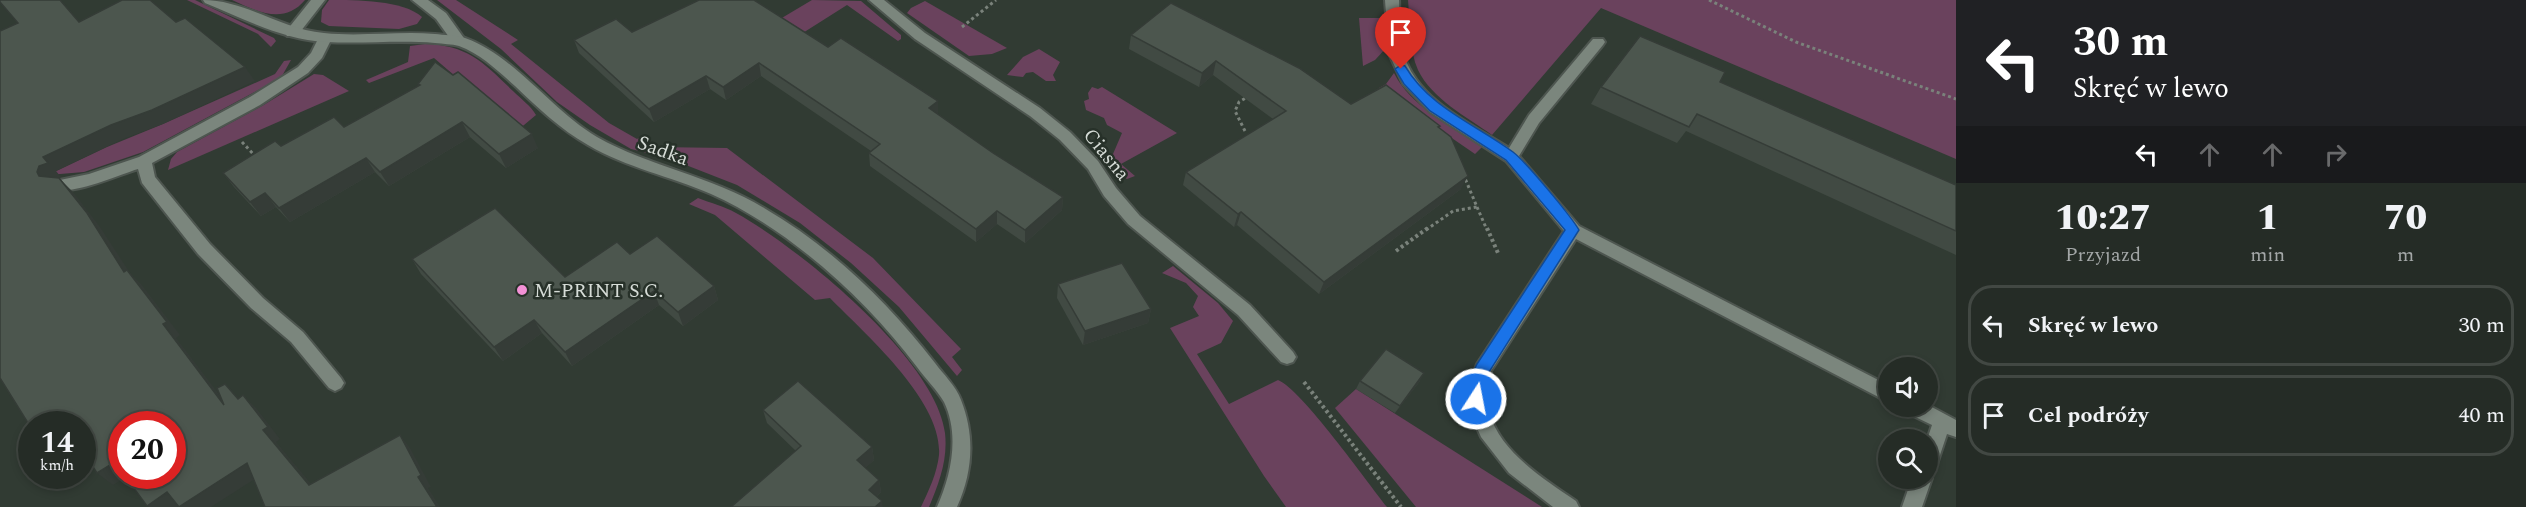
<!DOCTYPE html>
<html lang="pl">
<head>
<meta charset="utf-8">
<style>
	body { margin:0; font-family:Spectral,serif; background:#313832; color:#f1f3f6; height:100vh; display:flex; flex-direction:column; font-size:22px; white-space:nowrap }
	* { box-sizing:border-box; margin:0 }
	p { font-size:20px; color:#a3a7a7 }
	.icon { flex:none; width:33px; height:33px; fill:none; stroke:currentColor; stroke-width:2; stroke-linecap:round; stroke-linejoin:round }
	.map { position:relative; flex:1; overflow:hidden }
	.side { display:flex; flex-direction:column; background:#252c26; width:570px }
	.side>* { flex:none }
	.banner { background:#202124; color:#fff; overflow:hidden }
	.tools { position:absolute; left:1878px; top:357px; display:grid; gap:12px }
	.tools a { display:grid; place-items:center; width:60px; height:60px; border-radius:50%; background:#252c26; box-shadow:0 3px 9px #0003,0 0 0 2px #424843; font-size:30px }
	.speed { position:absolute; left:18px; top:411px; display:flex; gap:12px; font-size:30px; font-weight:700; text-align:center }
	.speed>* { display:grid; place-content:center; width:78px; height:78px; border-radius:50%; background:#252c26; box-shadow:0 3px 9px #0003,0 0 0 2px #424843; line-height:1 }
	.speed small { font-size:15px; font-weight:400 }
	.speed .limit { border:9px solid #d22; background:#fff; color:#111 }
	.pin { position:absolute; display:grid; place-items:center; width:51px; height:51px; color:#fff; margin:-62px -26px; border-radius:50% 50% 50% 0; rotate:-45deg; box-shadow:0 0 6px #0007 }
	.pin .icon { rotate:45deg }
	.me { position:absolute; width:66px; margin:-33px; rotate:11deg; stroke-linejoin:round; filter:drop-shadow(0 0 4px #0008) }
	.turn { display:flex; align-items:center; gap:21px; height:126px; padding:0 18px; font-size:27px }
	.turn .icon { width:78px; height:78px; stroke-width:2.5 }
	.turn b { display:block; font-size:42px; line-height:51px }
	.lanes { display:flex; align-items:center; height:57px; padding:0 18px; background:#0003; justify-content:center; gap:30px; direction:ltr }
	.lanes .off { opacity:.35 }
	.eta { display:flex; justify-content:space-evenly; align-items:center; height:102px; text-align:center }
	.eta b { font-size:36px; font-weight:800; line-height:42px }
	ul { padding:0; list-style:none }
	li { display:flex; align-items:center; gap:18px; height:81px; margin:0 12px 9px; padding:0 6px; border:3px solid #424843; border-radius:24px }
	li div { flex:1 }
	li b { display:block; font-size:22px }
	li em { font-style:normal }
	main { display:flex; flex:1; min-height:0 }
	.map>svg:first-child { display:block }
	.green { fill:#6a425d }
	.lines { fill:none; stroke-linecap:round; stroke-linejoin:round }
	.service-casing { stroke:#4e5650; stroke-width:4 }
	.minor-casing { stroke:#4e5650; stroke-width:4 }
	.path-far1 { stroke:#7a827b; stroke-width:3; stroke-dasharray:3 3; stroke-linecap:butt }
	.path { stroke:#7a827b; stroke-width:4; stroke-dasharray:3 3; stroke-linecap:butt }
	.service { fill:#7b867d; fill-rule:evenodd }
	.minor { fill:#7b867d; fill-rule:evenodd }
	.wall { fill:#414a43 }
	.shaded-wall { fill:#353c37 }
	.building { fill:#4c564e; stroke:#353c37; stroke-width:1.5 }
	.route { fill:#1a73e8; stroke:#114b97; stroke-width:1.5 }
	.poi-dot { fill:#f391d6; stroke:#273129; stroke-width:2 }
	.labels { text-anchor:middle; stroke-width:5; stroke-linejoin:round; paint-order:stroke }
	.street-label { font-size:20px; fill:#d6dcd7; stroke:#273129 }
	.poi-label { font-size:20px; fill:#d6dcd7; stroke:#273129; text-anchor:start }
</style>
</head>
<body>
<main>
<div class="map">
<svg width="1956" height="507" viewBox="0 0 1956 507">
	<rect width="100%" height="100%" fill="#313b33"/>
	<!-- green -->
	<g class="green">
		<path d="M187,0H195L274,38L276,41L271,47L258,34Z"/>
		<path d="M232,0H305C284,25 258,12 232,0Z"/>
		<path d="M329,0C357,0 403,0 422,17L417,24L399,29L329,26L321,22L322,10Z"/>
		<path d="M437,0H456L518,40L511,44L609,123L637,139L643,135L656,147L727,148L873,258L961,349L952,357L962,370L957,376L899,307L851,263L800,223L737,185L668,158L631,149L590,125L557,102L501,49Z"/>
		<path d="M812,0L861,1L901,35V39L898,41L847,5L787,43L765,28Z"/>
		<path d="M1408,0H1956V159L1601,8L1492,135C1467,117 1432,99 1418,70C1409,50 1410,22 1408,0Z"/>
		<path d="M925,1L1007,48L992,54L969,56L907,13L911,8Z"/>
		<path d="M1359,18H1385L1387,47L1375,60L1363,66Z"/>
		<path d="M425,44C468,45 484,63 513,91C521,99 531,106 536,115L518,130L434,58L369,83L366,80L408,62L410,46Z"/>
		<path d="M1039,49L1060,62L1053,75L1056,81H1046L1033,72L1026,73L1023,77L1007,75L1023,57Z"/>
		<path d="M291,60L282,76L262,88L143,152L84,172L48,175L107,147L163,124L275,74L284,61Z"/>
		<path d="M1394,73C1410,106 1452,126 1482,147L1475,154L1379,88L1386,84Z"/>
		<path d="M314,74L323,75L349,91L168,170L171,159L177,152L262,106Z"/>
		<path d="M1092,87L1098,89L1102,87L1177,133L1121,164L1135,176L1127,179L1116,172L1110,161L1122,133L1107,125L1104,118L1086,110L1084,101L1089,99L1088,93Z"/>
		<path d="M698,198C710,203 724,206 736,213C798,247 936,359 945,433C948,460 939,483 929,507H921C929,490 937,473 939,455C943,401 865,334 830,298L815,300L715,215L689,204Z"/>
		<path d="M1173,266L1218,303L1233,321L1221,343L1197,354L1229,404L1278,380C1302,390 1367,482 1387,507H1286L1264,476L1170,328L1199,316L1193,307L1198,296L1186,283L1162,273Z"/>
		<path d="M1356,389L1542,507H1416L1335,408Z"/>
	</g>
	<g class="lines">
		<defs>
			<g id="service">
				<path d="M311,0H325L297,36H287L285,33L287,30Z"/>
				<path d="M412,0H428L446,13L466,41L464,44H454L436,19Z"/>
				<path d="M1385,0H1399C1400,17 1398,39 1404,55C1418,101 1471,124 1509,148L1529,115L1593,39H1603L1605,42L1603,45L1539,123L1519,156L1579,226L1888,385V402L1576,239L1491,371C1488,385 1485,398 1489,412C1500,452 1544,479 1576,501L1579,507H1553L1509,473L1481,437L1470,412L1468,391L1477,364L1564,231L1506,161L1430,112L1403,84L1389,54Z"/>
				<path d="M325,34L332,38L322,58L308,73L260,105L152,163L155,177L210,244L263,298L303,332L341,378L344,383L341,388L335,391L329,388L291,342L251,308L198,254L142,183L138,169C118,175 75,195 55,189L53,185L55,181L89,174L139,157L250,97L298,67L311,53L320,35Z"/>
				<path d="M1928,405L1956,420V437L1947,434L1935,470L1929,472L1932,478L1922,507H1902L1912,478H1928L1927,440L1932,425L1905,412L1903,406Z"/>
			</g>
			<g id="minor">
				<path d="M203,0C245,0 281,29 324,33C360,37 398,31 435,34C444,35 455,35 465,38C515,56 551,110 597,137C650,167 712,176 764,208C831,247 888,302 935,363C943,374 956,386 961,400C975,435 973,472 957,507H937C951,476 960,435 944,402C937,390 925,378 917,367C866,299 789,229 711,194C670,176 627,168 588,145C560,129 538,108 515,86C498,71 481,54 459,46C452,44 443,44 435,43C399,40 363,44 326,42C284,40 244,19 205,3Z"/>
				<path d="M869,0H884L925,33L1040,108L1070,132L1098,161L1116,188L1140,216L1250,305L1293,352L1296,357L1293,362L1287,364L1281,362L1238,315L1128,224L1104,196L1088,169L1060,140L1030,116L915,39Z"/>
			</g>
		</defs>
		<!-- service casing -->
		<use href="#service" class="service-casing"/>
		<!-- minor casing -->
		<use href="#minor" class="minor-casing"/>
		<!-- path-far1 -->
		<g class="path-far1">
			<path d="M1709,0L1796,42L1956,99"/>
			<path d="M962,27L996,0"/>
			<path d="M1245,131L1235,111L1239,102L1249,96"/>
			<path d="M242,142L256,157"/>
			<path d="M1477,207L1487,230"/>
			<path d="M1426,230L1453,211L1477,207L1464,176"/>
		</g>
		<!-- path -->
		<g class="path">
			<path d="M1487,228L1498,253"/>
			<path d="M1396,251L1428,228"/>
			<path d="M1304,382L1401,507"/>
		</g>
		<!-- service -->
		<use href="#service" class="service"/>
		<!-- minor -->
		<use href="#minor" class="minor"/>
	</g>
	<!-- wall -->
	<g class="wall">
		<path d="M632,32L828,47L938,101V114L993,153L1063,197L1062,210L1025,243L997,224L976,242L870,166L869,153L871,151L761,76L726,100L710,89L654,122L579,53L574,40Z"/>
		<path d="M1131,35L1351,104L1440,126L1439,128L1461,189L1319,294L1237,225L1234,227L1183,185L1186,172L1273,119L1213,75L1199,87L1129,49Z"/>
		<path d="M1720,82L1956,185V255L1686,131L1677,143L1591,104L1601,87Z"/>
		<path d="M418,84L538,148L506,168L470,137L389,186L375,172L290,222L276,207L261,216L234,187L223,173L281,146L344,127L419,86Z"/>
		<path d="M630,254L714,286L718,300L683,326L659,305L572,366L542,333L503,361L421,274L412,259L565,277Z"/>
		<path d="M1058,284L1151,309L1148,323L1083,345L1057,298Z"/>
		<path d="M1360,381H1420L1395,413L1356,389Z"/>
		<path d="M763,410L872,447L874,460L865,468L879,480L881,492L877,496L796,451L767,423Z"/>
	</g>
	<!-- shaded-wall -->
	<g class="shaded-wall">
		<path d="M1216,61L1213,75L1199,87L1202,73Z"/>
		<path d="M759,63L761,76L726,100L723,87Z"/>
		<path d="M245,67L255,81L163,124L123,139L56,171L61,177L59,178L73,192L100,227L130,273L141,284L180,335L176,338L237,418L224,405L124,272L39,176L37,172L43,157L111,125Z"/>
		<path d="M706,76L710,89L654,122L649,109Z"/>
		<path d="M938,101V114L929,108Z"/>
		<path d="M462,122L470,137L389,186L380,172Z"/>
		<path d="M532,134L538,148L506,168L499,154Z"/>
		<path d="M366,158L375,172L290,222L279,208Z"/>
		<path d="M1468,176L1461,189L1319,294L1324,282Z"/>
		<path d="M265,193L276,207L261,216L250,202Z"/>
		<path d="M1063,197L1062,210L1025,243V230Z"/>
		<path d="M997,211V224L976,242V229Z"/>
		<path d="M1241,212L1237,225L1234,227L1238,214Z"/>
		<path d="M714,286L718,300L683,326L678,312Z"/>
		<path d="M654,291L659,305L572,366L565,352Z"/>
		<path d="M1151,309L1148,323L1083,345L1085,331Z"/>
		<path d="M534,320L542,333L503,361L494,347Z"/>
		<path d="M1424,373L1420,381L1395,413L1400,406Z"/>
		<path d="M225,384L238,397L251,412L238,399Z"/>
		<path d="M243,395L256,408L280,439L276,442L322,497L309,485L263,430Z"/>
		<path d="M41,415L54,424H32V426L28,423Z"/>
		<path d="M400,435L410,448L431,487L428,488L440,507H437L418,477Z"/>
		<path d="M872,447L874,460L860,473L857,460Z"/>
		<path d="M115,462L122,466V476H128L113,485L97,473Z"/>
		<path d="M247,463L261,475L211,507H179Z"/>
		<path d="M879,480L881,492L871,502L869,490Z"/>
		<path d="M167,492L182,504L177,507H149L147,506Z"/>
		<path d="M882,501L883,507H875Z"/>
	</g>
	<!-- building -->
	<g class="building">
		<path d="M0,0H60L79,22L122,0H150L176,22L185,18L245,67L152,110L111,125L43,157L48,163L39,166L37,172L39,176L59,178L87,213L124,272L127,270L167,322L163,324L224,405L217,388L225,384L238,399L243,395L268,427L263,430L309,485L400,435L421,475L418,477L437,507H265L247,463L179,507L167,492L147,506L125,476H172V424H122V470L115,462L97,473L82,450V424H47L41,415L28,423L0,378V31L18,23L0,2Z"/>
		<path d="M699,0H754L828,47L841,38L938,101L929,108L993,153L1063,197L1025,230L997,211L976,229L869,153L880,144L759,63L723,87L706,76L649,109L574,40L616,19L632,32Z"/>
		<path d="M1171,3L1299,68L1351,104L1386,85L1440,126L1438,127L1451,137L1468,176L1324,282L1241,212L1238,214L1186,172L1286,111L1216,61L1202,73L1131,35Z"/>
		<path d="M1640,36L1725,72L1720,82L1956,185V231L1697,114L1689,127L1601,87Z"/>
		<path d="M435,62L453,75L458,72L532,134L499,154L462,122L380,172L366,158L279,208L265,193L250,202L223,173L275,141L281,146L334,117L344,127L420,85L418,84Z"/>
		<path d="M495,208L565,277L617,242L630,254L657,236L714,286L678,312L654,291L565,352L534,320L494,347L412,259Z"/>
		<path d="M1122,263L1151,309L1085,331L1058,284Z"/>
		<path d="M1386,349L1424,373L1400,406L1360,381Z"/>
		<path d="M798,381L872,447L857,460L879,480L869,490L882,501L875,507H731L801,446L763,410Z"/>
	</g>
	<!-- route -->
	<path class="route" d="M1401,65L1405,66C1430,108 1475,124 1513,152C1525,161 1571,216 1579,230L1489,372C1484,382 1486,394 1482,403L1476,405L1471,403C1465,390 1471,376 1477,364L1565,230L1506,160L1430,111L1404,84L1395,69Z"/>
	<!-- markers -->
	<circle class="poi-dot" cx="522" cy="290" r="6"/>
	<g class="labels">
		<!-- street labels -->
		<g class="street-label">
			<text transform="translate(663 150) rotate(20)" y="7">Sadka</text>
			<text transform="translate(1107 154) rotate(51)" y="7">Ciasna</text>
		</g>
		<!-- poi labels -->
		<g class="poi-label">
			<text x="534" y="297">M-PRINT S.C.</text>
		</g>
	</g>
</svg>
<div class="tools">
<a><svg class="icon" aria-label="sound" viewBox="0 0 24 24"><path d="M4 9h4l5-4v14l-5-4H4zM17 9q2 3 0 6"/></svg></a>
<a><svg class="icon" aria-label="search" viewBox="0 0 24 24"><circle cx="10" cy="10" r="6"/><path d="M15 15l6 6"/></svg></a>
</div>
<div class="speed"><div>14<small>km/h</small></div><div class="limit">20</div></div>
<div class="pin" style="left:1401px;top:69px;background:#d93025"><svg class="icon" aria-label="arrive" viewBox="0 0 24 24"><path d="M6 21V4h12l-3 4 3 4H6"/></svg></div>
<svg class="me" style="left:1476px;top:399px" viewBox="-20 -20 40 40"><circle r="17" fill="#1a73e8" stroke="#fff" stroke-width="3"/><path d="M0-11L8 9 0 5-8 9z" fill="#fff"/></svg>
</div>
<section class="side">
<div class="banner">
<div class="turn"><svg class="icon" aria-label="left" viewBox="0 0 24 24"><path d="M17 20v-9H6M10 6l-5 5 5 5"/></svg><div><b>30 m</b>Skręć w lewo</div></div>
<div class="lanes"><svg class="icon" aria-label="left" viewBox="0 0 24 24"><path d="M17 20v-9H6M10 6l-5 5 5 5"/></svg><svg class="icon off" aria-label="ahead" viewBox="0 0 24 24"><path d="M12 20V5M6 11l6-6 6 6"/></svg><svg class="icon off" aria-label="ahead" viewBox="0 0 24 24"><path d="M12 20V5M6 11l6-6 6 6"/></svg><svg class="icon off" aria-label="right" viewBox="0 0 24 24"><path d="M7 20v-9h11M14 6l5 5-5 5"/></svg></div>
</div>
<div class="eta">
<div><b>10:27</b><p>Przyjazd</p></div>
<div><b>1</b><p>min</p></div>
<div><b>70</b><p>m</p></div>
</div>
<ul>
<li><svg class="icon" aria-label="left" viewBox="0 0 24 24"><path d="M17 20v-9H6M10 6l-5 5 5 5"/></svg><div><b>Skręć w lewo</b></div><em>30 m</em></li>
<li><svg class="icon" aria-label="arrive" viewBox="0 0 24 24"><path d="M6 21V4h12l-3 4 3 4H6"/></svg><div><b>Cel podróży</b></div><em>40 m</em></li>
</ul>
</section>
</main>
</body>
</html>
